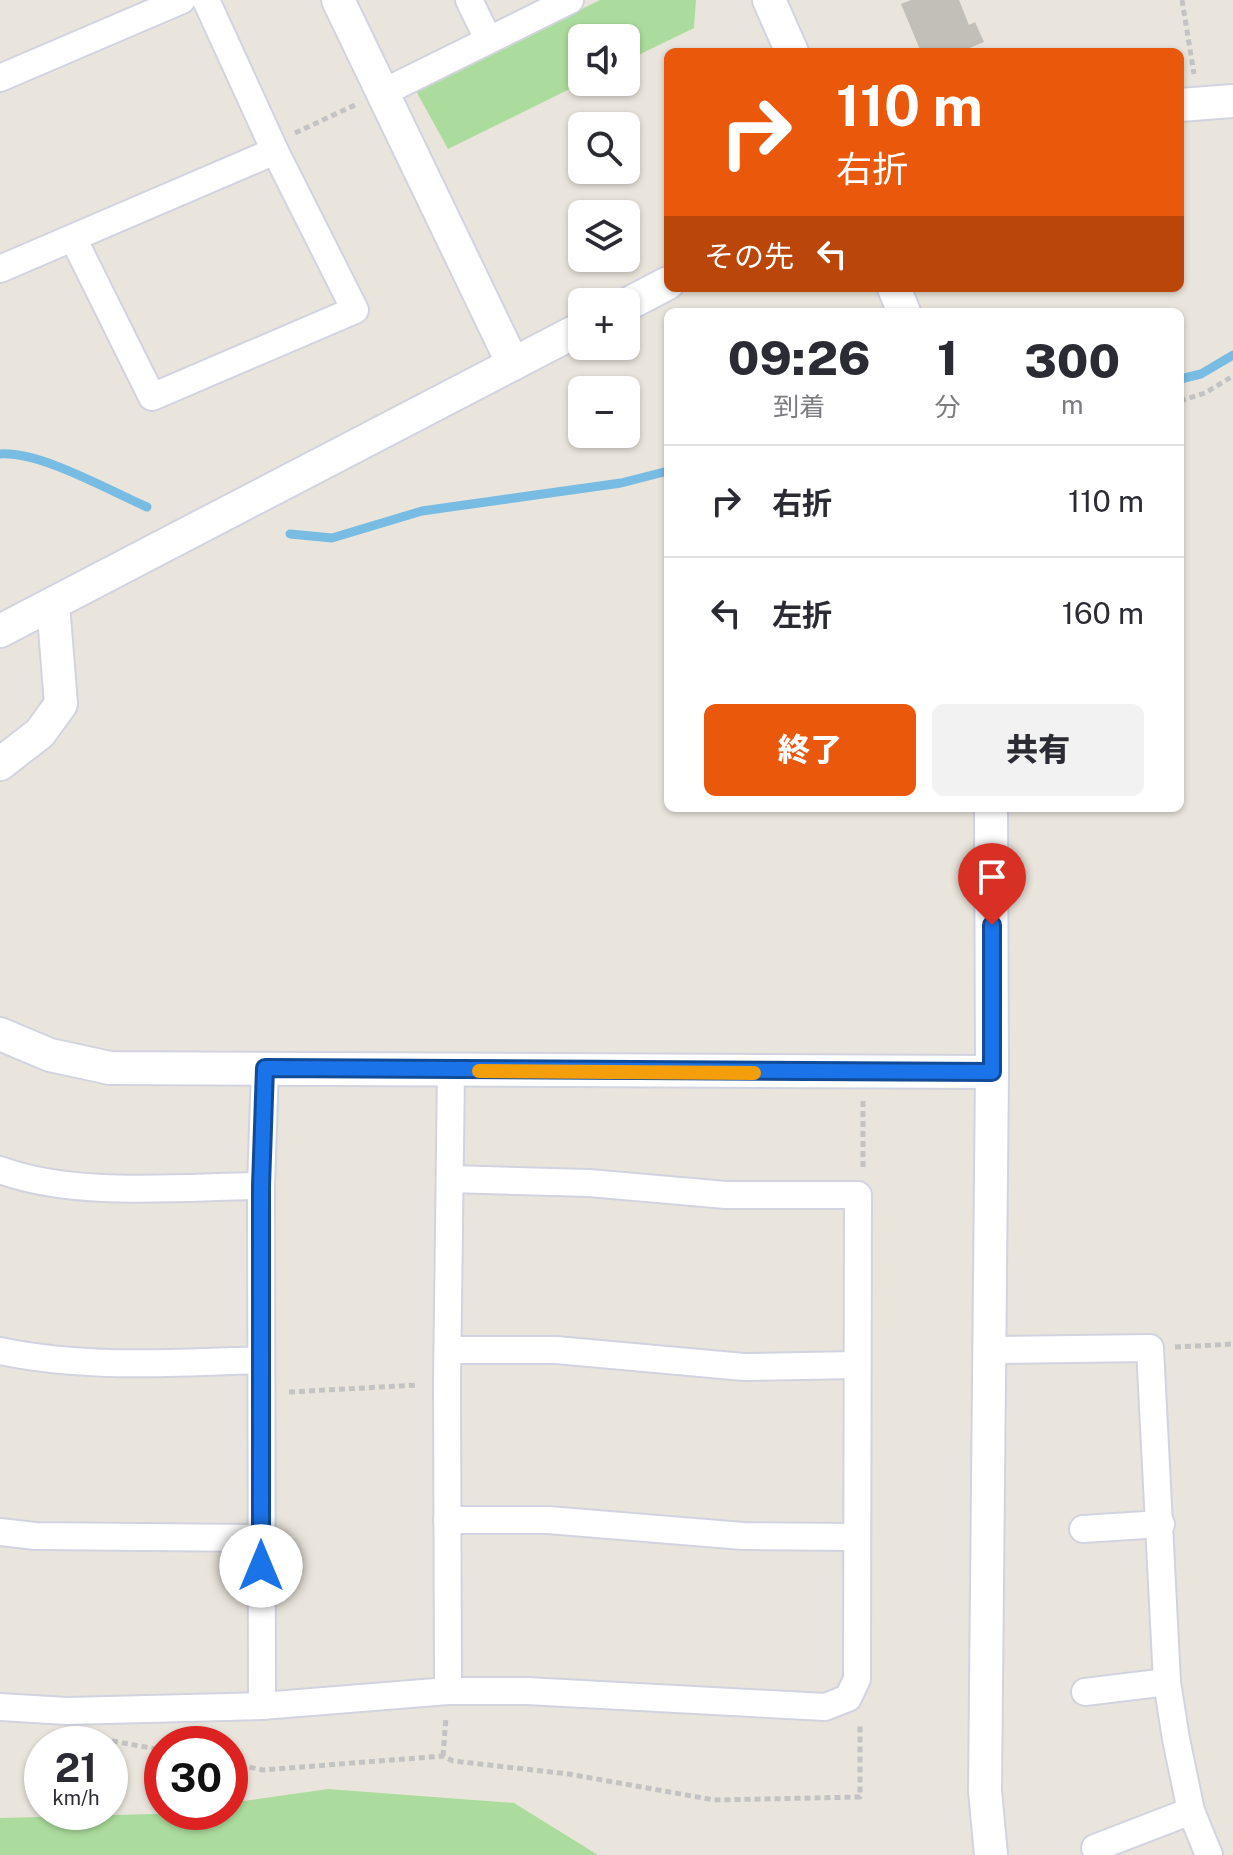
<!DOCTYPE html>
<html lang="ja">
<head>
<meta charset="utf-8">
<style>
	body { margin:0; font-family:"Public Sans","Noto Sans JP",sans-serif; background:#f2f2f3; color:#2b2b33; height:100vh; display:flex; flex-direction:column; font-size:30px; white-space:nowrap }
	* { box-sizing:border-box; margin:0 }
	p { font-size:26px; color:#7c7c81 }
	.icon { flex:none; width:44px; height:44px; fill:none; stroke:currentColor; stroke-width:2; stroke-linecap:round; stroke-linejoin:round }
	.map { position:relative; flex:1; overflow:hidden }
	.details { position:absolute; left:664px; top:308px; width:520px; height:504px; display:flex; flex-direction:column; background:#fff; border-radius:12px; box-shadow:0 2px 6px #0004 }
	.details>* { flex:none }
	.hud { position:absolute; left:664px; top:48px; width:520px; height:244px; border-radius:12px; box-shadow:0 2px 6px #0004; background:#ea580c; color:#fff; overflow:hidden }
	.tools { position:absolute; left:568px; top:24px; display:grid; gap:16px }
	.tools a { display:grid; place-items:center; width:72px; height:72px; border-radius:12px; background:#fff; box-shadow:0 2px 6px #0004; font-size:40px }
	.speed { position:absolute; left:24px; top:1726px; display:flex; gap:16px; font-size:40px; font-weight:700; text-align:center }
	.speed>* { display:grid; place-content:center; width:104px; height:104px; border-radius:50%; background:#fff; box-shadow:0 2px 6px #0004; line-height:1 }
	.speed small { font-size:20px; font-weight:400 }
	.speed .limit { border:12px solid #d22; background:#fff; color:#111 }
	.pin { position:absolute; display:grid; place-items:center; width:68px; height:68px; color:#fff; margin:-82px -34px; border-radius:50% 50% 50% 0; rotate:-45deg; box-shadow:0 0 8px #0007 }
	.pin .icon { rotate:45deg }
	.me { position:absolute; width:88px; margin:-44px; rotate:0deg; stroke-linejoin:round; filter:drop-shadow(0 0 6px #0008) }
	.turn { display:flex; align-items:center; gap:28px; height:168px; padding:0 40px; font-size:36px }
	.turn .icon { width:104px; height:104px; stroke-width:2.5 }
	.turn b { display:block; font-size:56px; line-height:68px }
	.then { display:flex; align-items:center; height:76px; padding:0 40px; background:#0003; gap:16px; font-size:30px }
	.eta { display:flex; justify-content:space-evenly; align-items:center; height:136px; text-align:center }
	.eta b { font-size:48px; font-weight:800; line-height:56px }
	.button { display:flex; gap:16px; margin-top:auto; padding:16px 40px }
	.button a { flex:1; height:92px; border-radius:12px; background:#ea580c; color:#fff; font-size:32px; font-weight:800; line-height:92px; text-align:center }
	.button a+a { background:#f2f2f3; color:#2b2b33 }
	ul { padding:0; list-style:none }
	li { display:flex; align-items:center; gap:24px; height:112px; padding:0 40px; border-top:2px solid #e1e1e2 }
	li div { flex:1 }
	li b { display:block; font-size:30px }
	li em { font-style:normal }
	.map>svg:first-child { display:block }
	.green { fill:#acdc9d }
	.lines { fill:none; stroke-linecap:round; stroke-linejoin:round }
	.stream { stroke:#78bce3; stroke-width:9 }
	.building { fill:#c2bfb8 }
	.minor-casing { stroke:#d1d3e0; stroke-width:30 }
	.tertiary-casing { stroke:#d1d3e0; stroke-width:36 }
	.path { stroke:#c3c3c3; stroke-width:5; stroke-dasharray:6 4; stroke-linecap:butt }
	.minor { stroke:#fff; stroke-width:26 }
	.tertiary { stroke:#fff; stroke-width:32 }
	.route-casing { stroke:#114b97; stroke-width:20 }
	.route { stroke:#1a73e8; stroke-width:14 }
	.slow { stroke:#f59e0b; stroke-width:14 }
</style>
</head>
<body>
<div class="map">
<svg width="1233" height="1855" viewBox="0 0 1233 1855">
	<rect width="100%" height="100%" fill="#eae5dc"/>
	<!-- green -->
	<g class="green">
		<path d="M600,0H696L694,28L626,61V38H582V82H584L448,149L416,91Z"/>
		<path d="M328,1789L514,1803L598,1855H0V1818L230,1812V1803Z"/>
	</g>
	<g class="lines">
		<!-- stream -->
		<g class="stream">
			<path d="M1180,379L1201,374L1233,355"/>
			<path d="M0,454C40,451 108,490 147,507"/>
			<path d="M290,534L332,538L422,511L621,483L668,471"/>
		</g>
	</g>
	<!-- building -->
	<path class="building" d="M911,0H959L969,25L975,22L984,42L960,52H921L901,4Z"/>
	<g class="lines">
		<defs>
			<g id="minor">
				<path d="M469,0L488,39"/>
				<path d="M0,78L182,0"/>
				<path d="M382,93L570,0"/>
				<path d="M73,238L152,397L355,310L275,151L206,0"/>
				<path d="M0,269L275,151"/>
				<path d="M0,1170C76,1198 180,1187 261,1186"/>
				<path d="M448,1350H556L744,1367L857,1365"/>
				<path d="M989,1350L1150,1348L1167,1682L1176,1739L1191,1811L1209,1855"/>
				<path d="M0,1351C85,1369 175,1363 261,1360"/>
				<path d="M447,1520H548L743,1536L856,1537"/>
				<path d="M1083,1529L1161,1524"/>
				<path d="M0,1532L35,1536L261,1538"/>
				<path d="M448,1691L447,1383L451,1071"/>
				<path d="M1085,1692L1167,1682"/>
				<path d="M262,1706L261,1186L265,1068"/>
				<path d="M0,1707L67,1711L262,1706L448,1691H527L825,1707L848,1698L857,1679L858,1195H726L589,1183L450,1179"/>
				<path d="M1095,1848L1191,1811"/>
			</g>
			<g id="tertiary">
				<path d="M338,0L513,364"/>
				<path d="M769,0L792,52"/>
				<path d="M1180,105L1233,101"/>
				<path d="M894,288L904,312"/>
				<path d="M626,305L668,283"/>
				<path d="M0,631L582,328"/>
				<path d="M0,764L40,733L61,704L53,604"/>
				<path d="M0,1034L50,1055L110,1068L992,1072"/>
				<path d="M991,1855L985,1791L992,1072L991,808"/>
			</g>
		</defs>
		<!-- minor casing -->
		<use href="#minor" class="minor-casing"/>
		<!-- tertiary casing -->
		<use href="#tertiary" class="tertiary-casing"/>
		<!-- path -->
		<g class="path">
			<path d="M1182,0L1194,74"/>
			<path d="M295,133L355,105"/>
			<path d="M1180,401L1205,393L1233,376"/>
			<path d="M863,1167V1101"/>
			<path d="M1175,1347L1233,1344"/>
			<path d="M289,1392L418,1385"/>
			<path d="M112,1741L162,1750"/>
			<path d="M443,1756L446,1717"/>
			<path d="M230,1763L263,1770L443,1756L453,1761L569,1774L714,1800L860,1797V1724"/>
		</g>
		<!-- minor -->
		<use href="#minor" class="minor"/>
		<!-- tertiary -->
		<use href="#tertiary" class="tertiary"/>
	</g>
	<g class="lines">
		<defs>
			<path id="route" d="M261,1566V1186L265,1068L992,1072V925"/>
		</defs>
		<!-- route casing -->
		<use href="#route" class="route-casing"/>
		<!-- route -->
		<use href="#route" class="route"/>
		<!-- slow -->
		<path class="slow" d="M479,1071L754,1073"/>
	</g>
</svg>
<div class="tools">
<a><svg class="icon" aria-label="sound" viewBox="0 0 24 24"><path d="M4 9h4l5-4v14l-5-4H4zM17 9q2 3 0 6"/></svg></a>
<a><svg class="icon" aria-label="search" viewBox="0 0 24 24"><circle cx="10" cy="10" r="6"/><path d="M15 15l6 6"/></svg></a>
<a><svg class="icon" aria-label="layers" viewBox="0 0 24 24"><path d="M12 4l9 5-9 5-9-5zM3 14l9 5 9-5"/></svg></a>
<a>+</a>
<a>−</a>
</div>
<div class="speed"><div>21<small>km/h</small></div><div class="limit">30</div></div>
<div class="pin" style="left:992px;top:925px;background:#d93025"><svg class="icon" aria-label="arrive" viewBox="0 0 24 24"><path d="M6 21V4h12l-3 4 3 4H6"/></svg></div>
<svg class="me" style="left:261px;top:1566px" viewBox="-20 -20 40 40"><circle r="19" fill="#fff"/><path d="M0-13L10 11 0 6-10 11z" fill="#1a73e8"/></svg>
<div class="hud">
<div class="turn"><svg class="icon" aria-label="right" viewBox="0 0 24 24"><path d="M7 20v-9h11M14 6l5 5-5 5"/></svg><div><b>110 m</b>右折</div></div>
<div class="then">その先<svg class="icon" aria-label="left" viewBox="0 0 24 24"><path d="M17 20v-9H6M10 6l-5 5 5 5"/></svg></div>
</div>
<section class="details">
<div class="eta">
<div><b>09:26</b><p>到着</p></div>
<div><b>1</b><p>分</p></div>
<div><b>300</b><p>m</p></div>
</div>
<ul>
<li><svg class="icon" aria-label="right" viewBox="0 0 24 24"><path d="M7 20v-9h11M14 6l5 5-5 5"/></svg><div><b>右折</b></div><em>110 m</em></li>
<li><svg class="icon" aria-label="left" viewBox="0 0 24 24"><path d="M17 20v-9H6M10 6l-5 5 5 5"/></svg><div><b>左折</b></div><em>160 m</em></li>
</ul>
<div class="button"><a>終了</a><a>共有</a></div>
</section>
</div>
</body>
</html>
